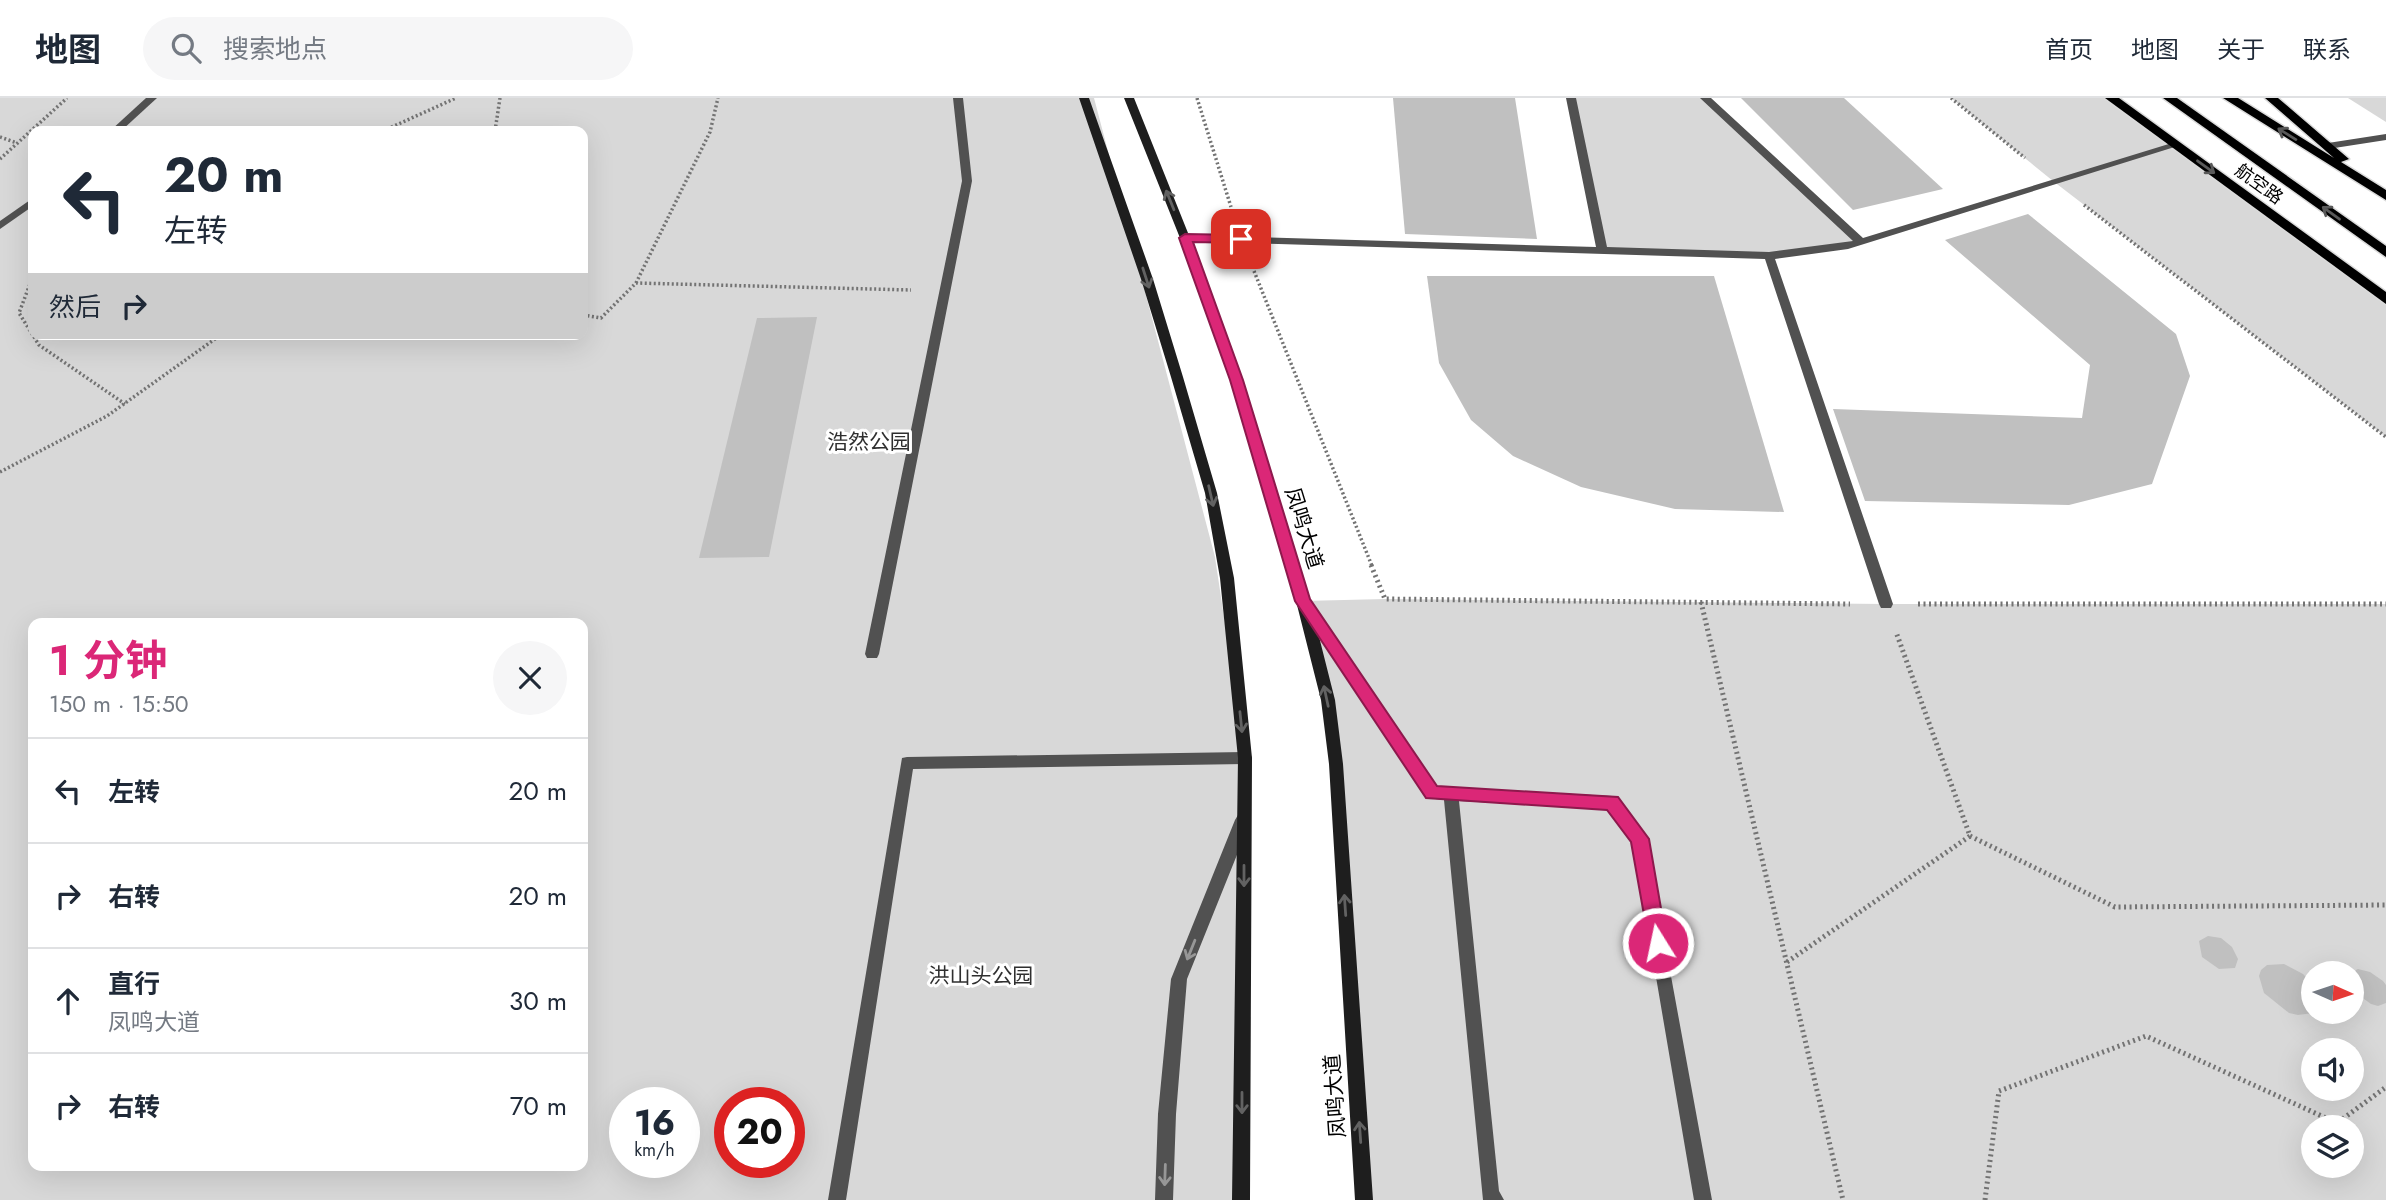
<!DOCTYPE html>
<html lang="zh">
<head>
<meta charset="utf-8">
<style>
	body { margin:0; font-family:Jost,"Noto Sans SC",sans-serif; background:#f6f6f7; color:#1f2937; height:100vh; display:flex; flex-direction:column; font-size:26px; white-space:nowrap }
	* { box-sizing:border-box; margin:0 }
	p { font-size:23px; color:#747a83 }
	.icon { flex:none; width:38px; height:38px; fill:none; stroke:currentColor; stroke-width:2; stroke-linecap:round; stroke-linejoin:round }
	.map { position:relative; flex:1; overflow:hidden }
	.details { position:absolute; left:28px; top:520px; width:560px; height:553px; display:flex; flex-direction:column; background:#fff; border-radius:14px; box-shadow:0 7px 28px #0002 }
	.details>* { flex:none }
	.hud { position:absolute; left:28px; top:28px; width:560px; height:214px; border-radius:14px; box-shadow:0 7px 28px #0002; background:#fff; color:#1f2937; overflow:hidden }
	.needle { width:46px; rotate:93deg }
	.fabs { position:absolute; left:2301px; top:863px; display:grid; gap:14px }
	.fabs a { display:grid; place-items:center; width:63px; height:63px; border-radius:50%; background:#fff; box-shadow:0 7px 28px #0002; font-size:35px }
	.speed { position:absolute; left:609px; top:989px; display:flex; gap:14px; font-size:35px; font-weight:700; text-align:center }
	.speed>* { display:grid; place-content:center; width:91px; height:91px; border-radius:50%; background:#fff; box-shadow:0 7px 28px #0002; line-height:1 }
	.speed small { font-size:18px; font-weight:400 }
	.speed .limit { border:10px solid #d22; background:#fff; color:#111 }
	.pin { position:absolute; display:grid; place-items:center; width:60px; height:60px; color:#fff; margin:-30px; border-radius:14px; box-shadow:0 4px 10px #0006 }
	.me { position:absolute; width:77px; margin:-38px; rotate:350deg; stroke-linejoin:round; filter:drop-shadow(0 0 5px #0008) }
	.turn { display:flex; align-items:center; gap:24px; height:147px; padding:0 21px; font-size:32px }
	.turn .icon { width:91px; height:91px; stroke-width:2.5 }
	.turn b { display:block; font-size:49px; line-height:60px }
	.then { display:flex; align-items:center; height:66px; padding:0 21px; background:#0003; gap:14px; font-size:26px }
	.round { display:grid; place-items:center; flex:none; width:74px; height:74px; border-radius:37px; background:#f6f6f7 }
	.headline { display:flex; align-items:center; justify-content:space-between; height:119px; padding:0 21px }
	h1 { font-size:42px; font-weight:700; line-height:52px; color:#db2777 }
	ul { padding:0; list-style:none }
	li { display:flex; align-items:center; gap:21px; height:105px; padding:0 21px; border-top:2px solid #e0e1e3 }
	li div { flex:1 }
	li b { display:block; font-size:26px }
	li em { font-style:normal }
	header { display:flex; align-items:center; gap:42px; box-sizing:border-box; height:98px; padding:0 35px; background:#fff; border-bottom:2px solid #e0e1e3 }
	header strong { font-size:33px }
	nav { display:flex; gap:38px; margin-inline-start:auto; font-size:24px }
	.search { width:490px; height:63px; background:#f6f6f7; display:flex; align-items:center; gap:18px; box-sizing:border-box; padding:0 24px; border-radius:38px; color:#747a83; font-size:26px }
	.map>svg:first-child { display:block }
	.green { fill:#d8d8d8; fill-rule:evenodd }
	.building { fill:#c0c0c0 }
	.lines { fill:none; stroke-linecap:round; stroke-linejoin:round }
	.primary-casing { stroke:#dbdbdb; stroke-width:3 }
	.path-far1 { stroke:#737373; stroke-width:3.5; stroke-dasharray:2 2.5; stroke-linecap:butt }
	.path { stroke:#737373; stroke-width:5; stroke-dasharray:2 3.5; stroke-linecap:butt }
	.service { fill:#515151; fill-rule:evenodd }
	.pedestrian { fill:#515151; fill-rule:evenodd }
	.minor { fill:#515151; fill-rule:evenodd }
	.tertiary { fill:#515151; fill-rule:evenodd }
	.secondary { fill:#1e1e1e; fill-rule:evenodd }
	.primary { fill:#000; fill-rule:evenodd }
	.oneway { stroke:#595959 }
	.oneway2 { stroke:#626262 }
	.oneway3 { stroke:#979797 }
	.route { fill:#db2777; stroke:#8e194d; stroke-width:2 }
	.labels { text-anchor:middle; stroke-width:6; stroke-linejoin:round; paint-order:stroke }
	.far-street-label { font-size:18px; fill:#000; stroke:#fff }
	.park-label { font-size:21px; fill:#2f2f2f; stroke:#fff }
	.street-label { font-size:21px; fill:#000; stroke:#fff }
</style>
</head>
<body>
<header>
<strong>地图</strong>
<div class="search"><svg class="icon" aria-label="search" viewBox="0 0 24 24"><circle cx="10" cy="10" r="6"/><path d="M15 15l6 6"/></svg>搜索地点</div>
<nav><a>首页</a><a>地图</a><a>关于</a><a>联系</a></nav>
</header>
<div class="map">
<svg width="2386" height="1102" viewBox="0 0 2386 1102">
	<rect width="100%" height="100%" fill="#fff"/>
	<!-- green -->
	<g class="green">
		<path d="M0,0H1094L1215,459L1245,660L1248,1102H0ZM33,33H583V236H33ZM33,525H583V1068H33ZM625,1004H684V1064H625ZM730,1004H789V1064H730Z"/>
		<path d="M1571,0H1705L1861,144L1769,158L1602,153Z"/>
		<path d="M1951,0H2110L2386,202V339L2053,83Z"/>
		<path d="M2348,0H2386V24Z"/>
		<path d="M1385,501L1886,506H2386V1102H1364L1336,666L1303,503ZM2314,875H2352V914H2314ZM2314,952H2352V990H2314ZM2314,1029H2352V1068H2314Z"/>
	</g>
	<!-- building -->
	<g class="building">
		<path d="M1393,0H1515L1537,141L1405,136Z"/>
		<path d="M1741,0H1844L1943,91L1853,112Z"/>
		<path d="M2028,116L2176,236L2190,278L2152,386L2069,407L1865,403L1833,311L2082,320L2090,267L1945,142Z"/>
		<path d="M1427,178H1714L1784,414L1675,411L1581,389L1513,358L1471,322L1439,265Z"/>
		<path d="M817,219L769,459L699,460L757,220Z"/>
		<path d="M2208,838L2221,840L2232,849L2238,861L2235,870L2219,871L2202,859L2199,843Z"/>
		<path d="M2284,866L2303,876L2314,888V915L2298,917L2289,915L2264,895L2259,878L2261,872L2267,867Z"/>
		<path d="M2358,871L2370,874L2383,883L2386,887V905L2378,908L2371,906L2353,893L2352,874Z"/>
	</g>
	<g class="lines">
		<defs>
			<g id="primary">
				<path d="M2105,0H2119L2386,194V206Z"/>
				<path d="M2163,0H2177L2386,148V159Z"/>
				<path d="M2223,0H2238L2334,60L2265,0H2278L2349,61L2341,64L2386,92V102Z"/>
			</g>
		</defs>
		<!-- primary casing -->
		<use href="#primary" class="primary-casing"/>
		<!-- path-far1 -->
		<g class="path-far1">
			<path d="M1197,0L1231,109"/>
			<path d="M1951,0L2025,60"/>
			<path d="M252,33H258"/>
			<path d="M383,33L456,0"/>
			<path d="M495,33L500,0"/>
			<path d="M0,39L17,45"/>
			<path d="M0,61L67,0"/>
			<path d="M2084,107L2386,339"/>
			<path d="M1254,173L1372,468"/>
			<path d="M33,178L19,215L39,247L125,306"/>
			<path d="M636,185L710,34L718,0"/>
			<path d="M583,217L601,220L636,185L911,192"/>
			<path d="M0,374L107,318L222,236"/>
		</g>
		<!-- path -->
		<g class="path">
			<path d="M1371,467L1385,501L1850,506"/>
			<path d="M1701,504L1843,1102"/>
			<path d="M1918,506H2386"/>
			<path d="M1970,738L2115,809L2386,807"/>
			<path d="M1787,864L1970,738L1896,534"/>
			<path d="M1985,1102L1999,993L2146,938L2337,1025L2386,989"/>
		</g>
		<!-- service -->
		<g class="service">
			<path d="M1566,0H1576L1607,149L1769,154L1853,143L1700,0H1711L1863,140L2172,45L2181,47L1848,151L1775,161L1893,506L1891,510H1881L1879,506L1765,161L1185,143L1180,140L1185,137L1596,149Z"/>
			<path d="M2386,36V42L2328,51L2323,48L2328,45Z"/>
			<path d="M1305,502L1310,503L1436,689L1612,698L1617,700L1645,736L1712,1102H1694L1633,744L1608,711L1459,703L1499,1093L1504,1102H1483L1444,702L1427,700L1300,511L1298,507L1300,503Z"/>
		</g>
		<!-- pedestrian -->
		<g class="pedestrian">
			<path d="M146,0H157L121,33H110Z"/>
			<path d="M953,0H963L972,83L879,556L877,560H867L865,556L962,83Z"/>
			<path d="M33,100V108L0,131V123Z"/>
		</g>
		<!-- minor -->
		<path class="minor" d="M1245,654L1250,655L1252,660L1250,665L1245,666L913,671L846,1102H828L902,660L907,659Z"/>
		<!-- tertiary -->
		<path class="tertiary" d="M1243,715L1248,717L1251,722L1187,881L1176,1016L1173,1102H1155L1158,1016L1171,881L1235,722L1238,717Z"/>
		<!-- secondary -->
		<g class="secondary">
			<path d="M1079,0H1089L1153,181L1183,279L1217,395L1234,480L1252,660L1250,1102H1232L1238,660L1220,480L1205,395L1171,279L1141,181Z"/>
			<path d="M1124,0H1134L1190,140L1242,282L1310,503L1335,602L1343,666L1373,1102H1355L1329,666L1321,602L1296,503L1230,282L1180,140Z"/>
		</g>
		<!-- primary -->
		<use href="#primary" class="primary"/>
	</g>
	<!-- one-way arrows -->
	<defs><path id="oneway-shaft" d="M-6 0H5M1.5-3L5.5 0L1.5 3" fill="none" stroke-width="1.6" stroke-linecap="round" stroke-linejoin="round" transform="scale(1.75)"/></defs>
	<g class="oneway">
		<use href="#oneway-shaft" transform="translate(2287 36) rotate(-148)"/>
		<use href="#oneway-shaft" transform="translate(2206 69) rotate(36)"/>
		<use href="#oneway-shaft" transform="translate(2331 115) rotate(-144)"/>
	</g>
	<g class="oneway2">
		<use href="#oneway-shaft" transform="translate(1170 102) rotate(-112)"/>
		<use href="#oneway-shaft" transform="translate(1146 180) rotate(72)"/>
		<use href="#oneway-shaft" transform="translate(1211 398) rotate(77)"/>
		<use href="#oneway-shaft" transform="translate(1326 598) rotate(-102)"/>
		<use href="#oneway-shaft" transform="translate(1241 624) rotate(84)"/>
		<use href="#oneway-shaft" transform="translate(1244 778) rotate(90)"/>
		<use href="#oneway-shaft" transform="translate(1345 807) rotate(-94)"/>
		<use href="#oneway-shaft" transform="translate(1242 1005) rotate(90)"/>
		<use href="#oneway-shaft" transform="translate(1360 1034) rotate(-94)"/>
	</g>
	<g class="oneway3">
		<use href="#oneway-shaft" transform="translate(1191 852) rotate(112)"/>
		<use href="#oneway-shaft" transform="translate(1165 1077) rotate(92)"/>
	</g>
	<!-- route -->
	<path class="route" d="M1185,136L1241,137L1247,141L1241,145L1193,144L1243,282L1310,501L1437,688L1618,699L1649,741L1667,845L1664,851L1658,853L1651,851L1649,845L1631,744L1607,712L1426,700L1295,503L1230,282L1179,140Z"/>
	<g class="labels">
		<!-- far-street labels -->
		<g class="far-street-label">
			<text transform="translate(2259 86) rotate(36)" y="6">航空路</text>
		</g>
		<!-- park labels -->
		<g class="park-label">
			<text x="869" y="351">浩然公园</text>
			<text x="981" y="885">洪山头公园</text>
		</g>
		<!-- street labels -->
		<g class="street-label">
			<text transform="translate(1304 430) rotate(73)" y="7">凤鸣大道</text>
			<text transform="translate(1335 998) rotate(-94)" y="7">凤鸣大道</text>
		</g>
	</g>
</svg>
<div class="fabs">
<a><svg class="needle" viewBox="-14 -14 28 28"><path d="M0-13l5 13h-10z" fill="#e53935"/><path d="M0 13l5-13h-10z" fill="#747a83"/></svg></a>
<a><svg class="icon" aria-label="sound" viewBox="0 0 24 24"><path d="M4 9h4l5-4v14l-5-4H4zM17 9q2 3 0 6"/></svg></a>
<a><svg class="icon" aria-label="layers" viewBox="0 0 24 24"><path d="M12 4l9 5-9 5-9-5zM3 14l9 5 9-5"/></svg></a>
</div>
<div class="speed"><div>16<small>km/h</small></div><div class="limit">20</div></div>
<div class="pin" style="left:1241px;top:141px;background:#d93025"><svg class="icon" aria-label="arrive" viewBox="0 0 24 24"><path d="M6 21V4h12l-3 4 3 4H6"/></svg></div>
<svg class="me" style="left:1658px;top:845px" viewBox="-20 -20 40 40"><circle r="17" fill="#db2777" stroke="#fff" stroke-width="3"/><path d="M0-11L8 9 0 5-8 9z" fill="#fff"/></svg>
<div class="hud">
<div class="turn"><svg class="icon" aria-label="left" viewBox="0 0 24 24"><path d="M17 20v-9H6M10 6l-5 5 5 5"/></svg><div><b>20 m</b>左转</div></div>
<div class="then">然后<svg class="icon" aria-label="right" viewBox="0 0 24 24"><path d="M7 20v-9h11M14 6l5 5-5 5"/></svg></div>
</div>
<section class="details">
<div class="headline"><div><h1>1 分钟</h1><p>150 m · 15:50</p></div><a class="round"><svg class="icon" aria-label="close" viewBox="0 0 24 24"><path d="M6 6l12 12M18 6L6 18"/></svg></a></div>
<ul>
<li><svg class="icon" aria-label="left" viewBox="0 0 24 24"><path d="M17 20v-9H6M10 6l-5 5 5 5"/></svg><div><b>左转</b></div><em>20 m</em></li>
<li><svg class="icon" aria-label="right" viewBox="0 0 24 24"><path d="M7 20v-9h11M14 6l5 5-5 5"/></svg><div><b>右转</b></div><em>20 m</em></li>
<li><svg class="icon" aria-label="ahead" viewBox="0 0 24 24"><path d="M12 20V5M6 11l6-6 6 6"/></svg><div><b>直行</b><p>凤鸣大道</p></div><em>30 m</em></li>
<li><svg class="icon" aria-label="right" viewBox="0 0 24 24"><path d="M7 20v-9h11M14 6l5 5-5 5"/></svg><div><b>右转</b></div><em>70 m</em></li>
</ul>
</section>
</div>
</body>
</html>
